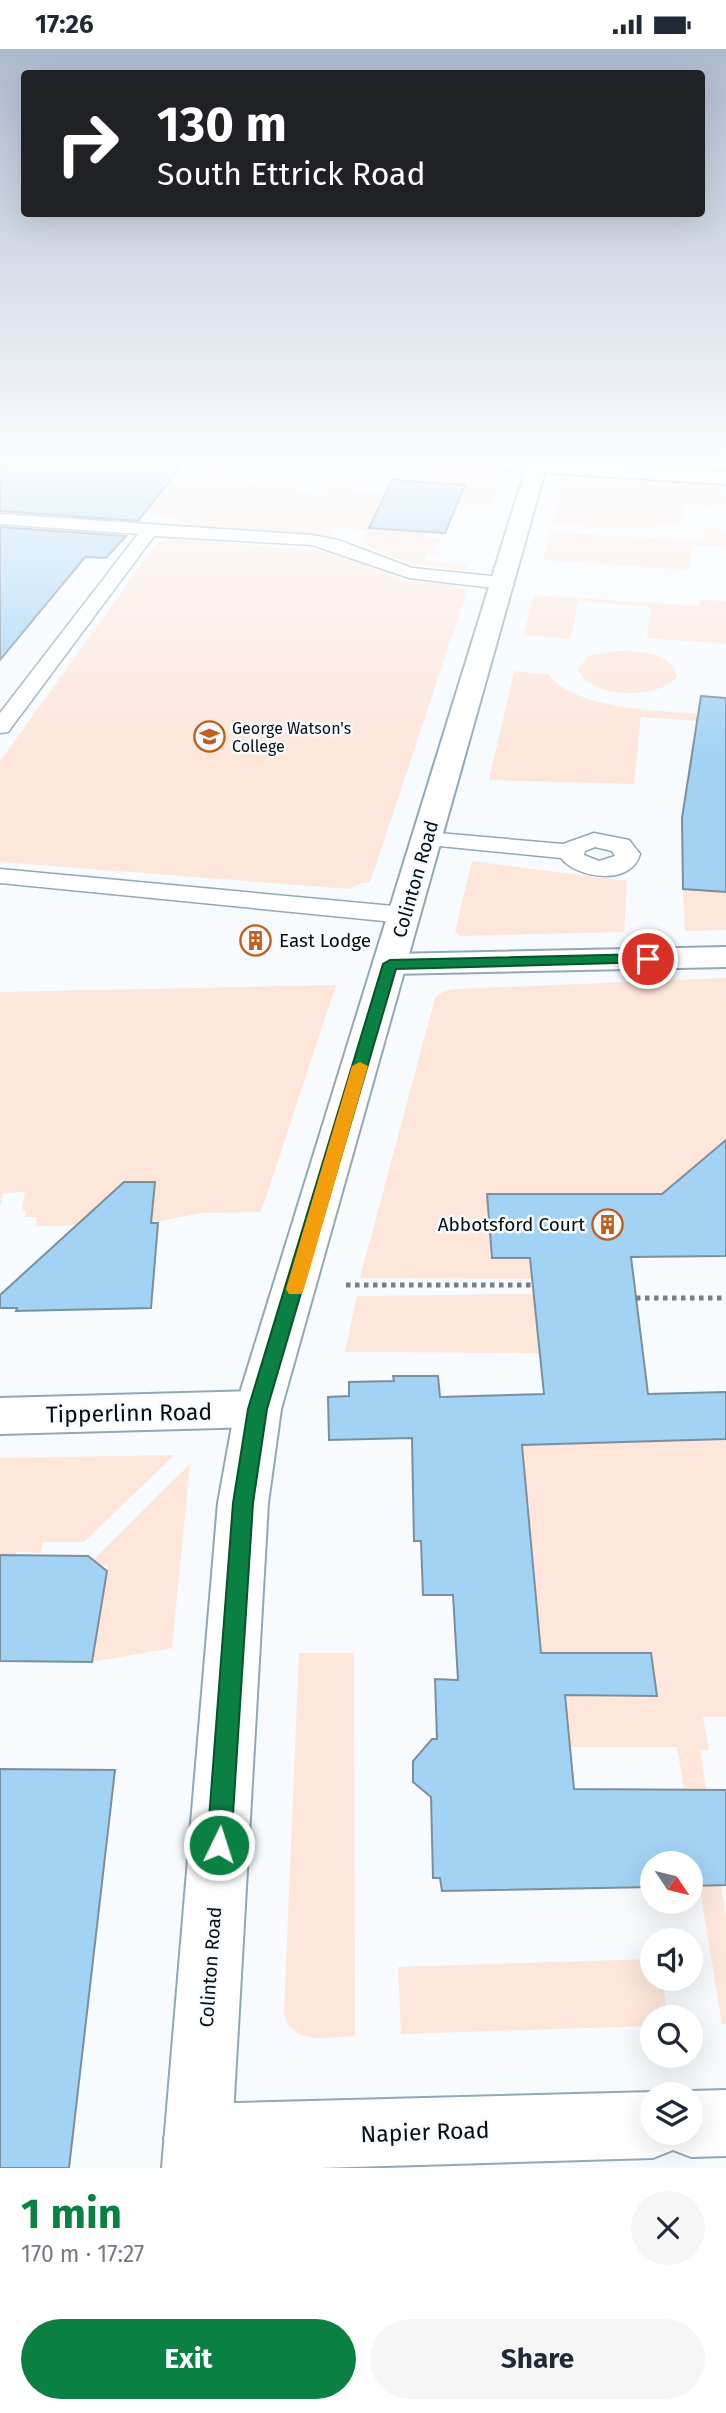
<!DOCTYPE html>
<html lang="en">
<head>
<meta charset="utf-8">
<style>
	body { margin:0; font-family:"Fira Sans",sans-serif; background:#f6f6f7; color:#1f2937; height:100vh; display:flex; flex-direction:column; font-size:26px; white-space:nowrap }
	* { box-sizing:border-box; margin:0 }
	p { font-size:23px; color:#747a83 }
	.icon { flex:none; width:38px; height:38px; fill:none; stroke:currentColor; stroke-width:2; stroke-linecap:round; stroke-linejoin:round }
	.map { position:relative; height:2119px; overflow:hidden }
	.drawer { display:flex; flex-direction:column; background:#fff; flex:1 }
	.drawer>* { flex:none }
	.hud { position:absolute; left:21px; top:21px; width:684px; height:147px; border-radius:7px; box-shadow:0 7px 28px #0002; background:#202124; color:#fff; overflow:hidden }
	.needle { width:46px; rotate:125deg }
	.fabs { position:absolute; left:640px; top:1802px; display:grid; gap:14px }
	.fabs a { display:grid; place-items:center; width:63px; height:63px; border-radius:50%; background:#fff; box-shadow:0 7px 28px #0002; font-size:35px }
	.pin { position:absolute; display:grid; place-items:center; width:60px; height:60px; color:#fff; margin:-30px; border:4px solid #fff; border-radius:50%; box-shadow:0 2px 7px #0007 }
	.me { position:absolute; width:77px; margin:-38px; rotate:4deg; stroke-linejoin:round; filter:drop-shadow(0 0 5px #0008) }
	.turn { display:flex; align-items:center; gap:24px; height:147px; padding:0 21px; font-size:32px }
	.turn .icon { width:91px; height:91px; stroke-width:2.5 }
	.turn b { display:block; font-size:49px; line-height:60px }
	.round { display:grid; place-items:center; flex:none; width:74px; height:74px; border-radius:37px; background:#f6f6f7 }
	.headline { display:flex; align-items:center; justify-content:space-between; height:119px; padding:0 21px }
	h1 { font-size:42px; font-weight:700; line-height:52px; color:#0b8043 }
	.button { display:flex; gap:14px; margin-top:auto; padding:14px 21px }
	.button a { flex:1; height:80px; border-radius:42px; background:#0b8043; color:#fff; font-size:28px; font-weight:700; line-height:80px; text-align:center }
	.button a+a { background:#f6f6f7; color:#1f2937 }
	.status { display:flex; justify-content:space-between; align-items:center; height:49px; padding:0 35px; background:#fff; direction:ltr }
	.status svg { height:19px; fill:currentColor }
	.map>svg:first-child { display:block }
	.green { fill:#fee6da }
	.building { fill:#a2d2f4; stroke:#7c8f9d; stroke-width:2 }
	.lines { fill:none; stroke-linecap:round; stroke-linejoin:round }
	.service-casing { stroke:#93a7b5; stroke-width:3 }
	.minor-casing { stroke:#93a7b5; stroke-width:4 }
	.tertiary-casing { stroke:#93a7b5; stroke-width:4 }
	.path { stroke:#797f83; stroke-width:5; stroke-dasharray:4.5 4.5; stroke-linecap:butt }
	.service { fill:#fff; fill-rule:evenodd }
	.minor { fill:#fff; fill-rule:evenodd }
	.tertiary { fill:#fff; fill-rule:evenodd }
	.route { fill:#0b8043; stroke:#07532c; stroke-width:2 }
	.slow { fill:#f59e0b }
	.labels { text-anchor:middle; stroke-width:5; stroke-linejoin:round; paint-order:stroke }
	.far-poi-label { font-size:16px; fill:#060d12; stroke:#f7fbfe; text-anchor:start }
	.street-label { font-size:19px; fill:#060d12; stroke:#f7fbfe }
	.poi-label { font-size:19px; fill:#060d12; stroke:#f7fbfe; text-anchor:start }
	.near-street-label { font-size:23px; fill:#060d12; stroke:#f7fbfe }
</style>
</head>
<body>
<div class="status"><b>17:26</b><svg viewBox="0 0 49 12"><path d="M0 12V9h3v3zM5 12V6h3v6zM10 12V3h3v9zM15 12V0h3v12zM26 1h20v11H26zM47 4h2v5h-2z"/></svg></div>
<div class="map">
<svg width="726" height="2119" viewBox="0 0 726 2119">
	<rect width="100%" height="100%" fill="#f7fbfe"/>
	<!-- green -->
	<g class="green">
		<path d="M0,415L157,417L193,421L185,428L205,431L214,423L251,427L245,435L265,437L273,430L295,432L311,415H316L293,444L321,446L335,428L357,430L351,442L434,449L423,433L430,419L503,426L491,457L381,455L372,479L425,483L423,488L442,490L434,503L443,506L428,504L424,511L468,516L464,521C427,518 392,514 361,492L368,482L335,478L329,487L202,479C188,477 177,468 167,467C116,458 52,462 0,464Z"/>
		<path d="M340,415L421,418L414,428L335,421Z"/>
		<path d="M564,429L719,437V448L726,449V454H718L717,460L683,454L681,473C639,484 594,478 552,475Z"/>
		<path d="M704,479L720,480V483L726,484V498L692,496L689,521L543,511L550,483L702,492Z"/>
		<path d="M171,490L320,502L359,513L403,531L457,537L467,542L370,833L362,834L349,840L0,813V712L153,499L161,492Z"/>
		<path d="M534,546L700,557L701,551L726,552V595L647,589L651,558L579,552L570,590L523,586Z"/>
		<path d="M615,602C635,602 673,602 677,628C658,651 589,650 578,620L588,607Z"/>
		<path d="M514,622L549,625C576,665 681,662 726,666V674L641,668L634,735L489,731Z"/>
		<path d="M472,812L627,832L624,883L460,887L455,883Z"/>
		<path d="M683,840L726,843V881L685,882Z"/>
		<path d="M726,929V1091L662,1145H487L492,1209H530L532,1230L360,1229L435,949L444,942L456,940Z"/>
		<path d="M336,936L261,1163L201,1164L151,1174L154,1141L145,1133H124L114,1142L110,1176L36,1177L37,1168H25L26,1162H22L25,1143L3,1144L0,1159V943Z"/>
		<path d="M533,1245L539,1304L345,1303L357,1247Z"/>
		<path d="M726,1390V1668H703L709,1701H700L726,1869V1975H722L677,1698H570L565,1646L657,1647L651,1604H541L527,1443L499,1396Z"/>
		<path d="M174,1406L84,1493H43L41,1504L16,1503L14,1514H0V1409Z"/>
		<path d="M190,1415L172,1599L92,1613L108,1517L98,1516L93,1511Z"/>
		<path d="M299,1604H354L355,1987C328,1988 292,1998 284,1964Z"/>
		<path d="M653,1910V1930H662L668,1969H653V1977L401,1985L398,1918Z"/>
	</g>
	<!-- building -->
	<g class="building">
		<path d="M0,415H183L138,472L0,462Z"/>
		<path d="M392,431L465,436L445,484L369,479Z"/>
		<path d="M0,478L126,487L106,509L85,508L0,611Z"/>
		<path d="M701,647L726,649V843L683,840L682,769Z"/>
		<path d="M726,1091V1207L631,1208L648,1345L726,1343V1390L522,1396L541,1604H651L657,1647L565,1646L574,1740L726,1741V1836L691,1837V1815H653V1838L442,1842L440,1829H433L431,1748L413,1733V1712L432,1690H437L435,1630L458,1631L453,1546H423L421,1492H414L412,1389L329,1391L328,1348L349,1347V1333L394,1332L393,1327H438L440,1348L544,1345L530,1209H492L487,1145H662Z"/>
		<path d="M124,1133H155L151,1174H158L151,1259L16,1262L17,1259H0V1246Z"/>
		<path d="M0,1506L88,1507L107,1522L92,1613L0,1612Z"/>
		<path d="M0,1720L115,1721L69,2119H0Z"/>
	</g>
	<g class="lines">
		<defs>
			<g id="service">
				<path d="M0,465L312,486L338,491L412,519L501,528L510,534L501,540L409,529L312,496L154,487L8,683L0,684V664L138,485L0,475Z"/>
				<path d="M427,783L563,795L594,784L629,791L640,805C632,837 577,830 561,809L419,795L415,790L419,785ZM595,798L612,802L615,807L599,812L584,806L585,802Z"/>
				<path d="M0,820L404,858L413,861L417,866L413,871L404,874L0,834Z"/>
			</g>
			<g id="minor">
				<path d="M495,415H609L726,423V435L505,421Z"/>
				<path d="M726,898V918L390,925L378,922L373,915L378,908L390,905Z"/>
				<path d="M258,1342L275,1347L281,1360L275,1373L258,1378L0,1385V1349Z"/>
				<path d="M726,2041V2107L691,2108L673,2101L653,2109L319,2119H190L174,2113L164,2089L174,2065L198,2055L653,2043L660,2046H653V2084H691V2046H681L691,2042Z"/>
			</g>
			<path id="tertiary" d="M527,415H547L281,1360L268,1454L230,2119H162L218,1454L235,1360Z"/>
		</defs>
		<!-- service casing -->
		<use href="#service" class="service-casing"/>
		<!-- minor casing -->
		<use href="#minor" class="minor-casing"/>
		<!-- tertiary casing -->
		<use href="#tertiary" class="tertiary-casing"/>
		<!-- path -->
		<g class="path">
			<path d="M346,1236H532"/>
			<path d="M636,1249H726"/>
		</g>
		<!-- service -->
		<use href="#service" class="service"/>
		<!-- minor -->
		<use href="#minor" class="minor"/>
		<!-- tertiary -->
		<use href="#tertiary" class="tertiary"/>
	</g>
	<!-- sky -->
	<linearGradient id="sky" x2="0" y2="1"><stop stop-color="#adb9ce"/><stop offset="0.58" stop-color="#fbfdff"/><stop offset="1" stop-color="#fbfdff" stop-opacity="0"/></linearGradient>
	<rect width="726" height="712" fill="url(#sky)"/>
	<!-- route -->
	<path class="route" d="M648,905L653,907V913L396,920L267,1360L253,1454L231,1796L228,1804L219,1807L210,1804L207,1796L233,1454L248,1360L383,915L390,911Z"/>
	<!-- slow -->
	<path class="slow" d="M360,1013L368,1017L304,1240L301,1245H289L286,1240L352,1017Z"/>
	<!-- icons -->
	<defs>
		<symbol id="school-ring" viewBox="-11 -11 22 22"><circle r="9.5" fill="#f7fbfe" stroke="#c05f1e" stroke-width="1.5"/><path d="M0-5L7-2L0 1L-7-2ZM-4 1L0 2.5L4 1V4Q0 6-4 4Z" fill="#c05f1e"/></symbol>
		<symbol id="building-ring" viewBox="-11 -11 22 22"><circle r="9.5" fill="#f7fbfe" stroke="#c05f1e" stroke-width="1.5"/><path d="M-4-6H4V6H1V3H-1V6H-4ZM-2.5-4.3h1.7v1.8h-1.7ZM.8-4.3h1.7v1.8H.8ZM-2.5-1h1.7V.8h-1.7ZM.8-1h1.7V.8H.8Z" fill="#c05f1e"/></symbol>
	</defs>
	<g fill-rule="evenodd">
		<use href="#school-ring" x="192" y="670" width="35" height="35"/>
		<use href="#building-ring" x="238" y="874" width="35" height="35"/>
		<use href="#building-ring" x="590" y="1158" width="35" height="35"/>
	</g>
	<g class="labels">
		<!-- far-poi labels -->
		<g class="far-poi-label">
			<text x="232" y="685">George Watson's<tspan x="232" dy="18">College</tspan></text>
		</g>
		<!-- street labels -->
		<g class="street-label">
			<text transform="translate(415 830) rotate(-74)" y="7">Colinton Road</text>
			<text transform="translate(210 1918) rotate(-86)" y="7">Colinton Road</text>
		</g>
		<!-- poi labels -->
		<g class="poi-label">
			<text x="279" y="898">East Lodge</text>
			<text x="585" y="1182" text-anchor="end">Abbotsford Court</text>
		</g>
		<!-- near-street labels -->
		<g class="near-street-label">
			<text transform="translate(129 1364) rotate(-1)" y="8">Tipperlinn Road</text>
			<text transform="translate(425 2083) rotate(-2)" y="8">Napier Road</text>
		</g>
	</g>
</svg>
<div class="fabs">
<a><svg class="needle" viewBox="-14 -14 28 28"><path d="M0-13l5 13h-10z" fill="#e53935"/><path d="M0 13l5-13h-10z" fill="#747a83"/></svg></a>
<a><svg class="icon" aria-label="sound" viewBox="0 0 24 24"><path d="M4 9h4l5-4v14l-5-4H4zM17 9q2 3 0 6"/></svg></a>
<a><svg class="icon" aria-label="search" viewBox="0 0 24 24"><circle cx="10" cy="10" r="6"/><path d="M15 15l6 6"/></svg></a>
<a><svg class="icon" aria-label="layers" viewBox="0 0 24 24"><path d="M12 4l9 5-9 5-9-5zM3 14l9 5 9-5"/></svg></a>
</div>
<div class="pin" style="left:648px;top:910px;background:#d93025"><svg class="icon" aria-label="arrive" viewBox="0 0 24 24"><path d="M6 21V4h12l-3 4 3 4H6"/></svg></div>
<svg class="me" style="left:219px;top:1796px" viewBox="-20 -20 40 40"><circle r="17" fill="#0b8043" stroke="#fff" stroke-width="3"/><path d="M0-11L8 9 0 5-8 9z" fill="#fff"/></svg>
<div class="hud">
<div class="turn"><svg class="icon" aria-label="right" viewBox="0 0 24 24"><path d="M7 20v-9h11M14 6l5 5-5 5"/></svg><div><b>130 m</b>South Ettrick Road</div></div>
</div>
</div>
<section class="drawer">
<div class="headline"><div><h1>1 min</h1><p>170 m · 17:27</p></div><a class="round"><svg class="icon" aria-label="close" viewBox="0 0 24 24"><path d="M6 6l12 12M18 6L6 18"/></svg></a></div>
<div class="button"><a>Exit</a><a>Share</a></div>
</section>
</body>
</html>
